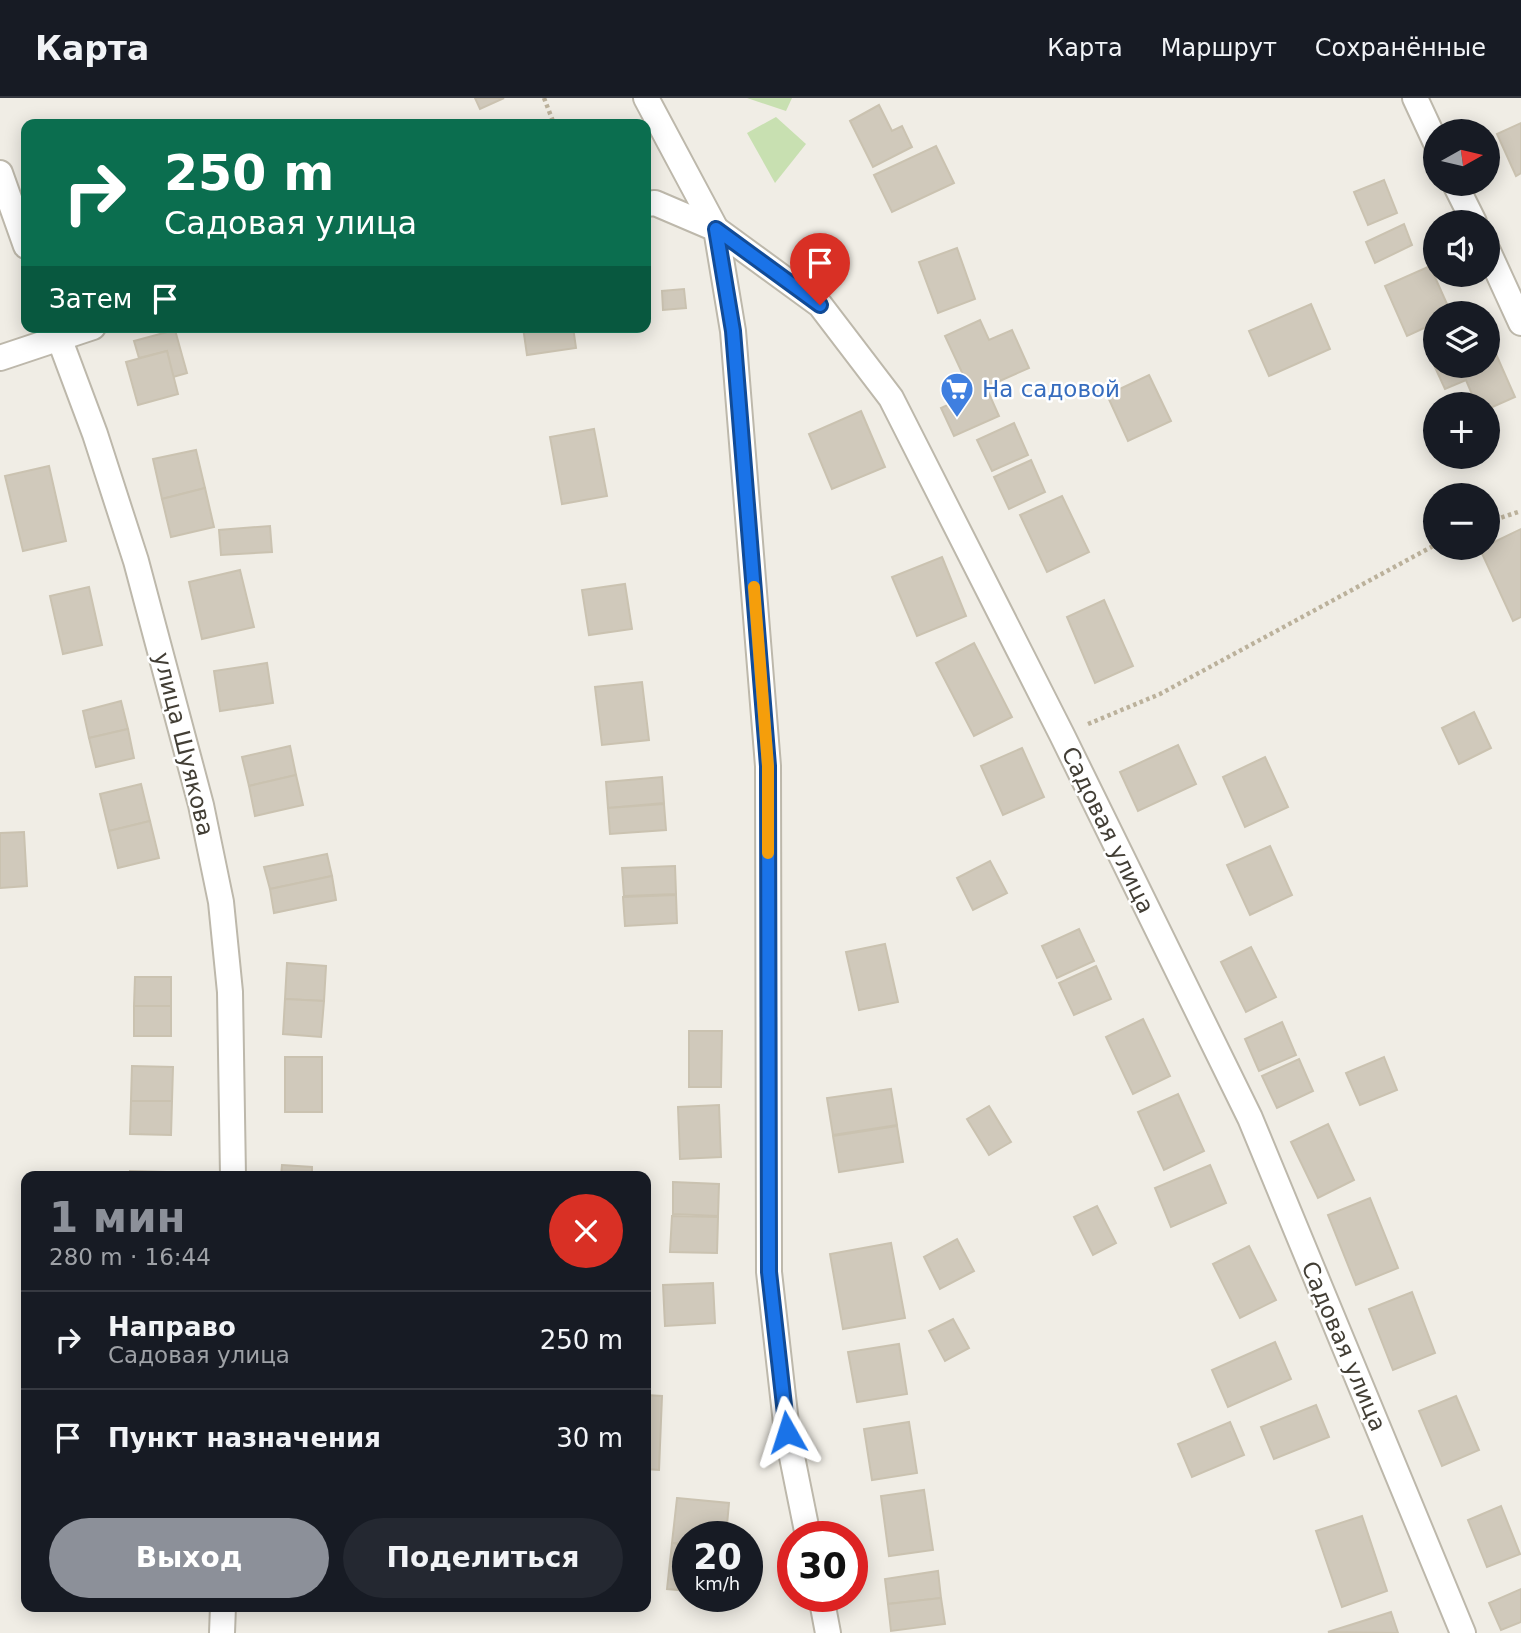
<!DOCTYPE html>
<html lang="ru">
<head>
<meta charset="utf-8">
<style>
	body { margin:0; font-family:"DejaVu Sans",sans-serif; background:#242831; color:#f1f3f6; height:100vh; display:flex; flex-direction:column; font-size:26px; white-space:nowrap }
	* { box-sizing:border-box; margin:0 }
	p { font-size:23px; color:#9ea1a6 }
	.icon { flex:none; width:38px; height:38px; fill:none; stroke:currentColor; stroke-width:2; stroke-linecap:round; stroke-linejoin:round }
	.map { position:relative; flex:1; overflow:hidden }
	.drawer { position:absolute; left:21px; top:1073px; width:630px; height:441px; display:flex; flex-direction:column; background:#171b24; border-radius:14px; box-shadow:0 4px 18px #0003 }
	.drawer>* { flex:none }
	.top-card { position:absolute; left:21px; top:21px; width:630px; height:214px; border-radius:14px; box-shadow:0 4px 18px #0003; background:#0b6e4f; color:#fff; overflow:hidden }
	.needle { width:46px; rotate:82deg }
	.tools { position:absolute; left:1423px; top:21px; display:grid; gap:14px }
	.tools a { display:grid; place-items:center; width:77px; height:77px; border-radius:50%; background:#171b24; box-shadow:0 4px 18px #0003; font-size:35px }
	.speed { position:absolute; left:672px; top:1423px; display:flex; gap:14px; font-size:35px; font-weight:700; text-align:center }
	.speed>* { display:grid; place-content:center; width:91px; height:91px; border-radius:50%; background:#171b24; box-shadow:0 4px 18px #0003; line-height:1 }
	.speed small { font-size:18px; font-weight:400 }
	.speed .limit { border:10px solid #d22; background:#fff; color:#111 }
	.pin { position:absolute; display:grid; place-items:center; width:60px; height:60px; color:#fff; margin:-72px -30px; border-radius:50% 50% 50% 0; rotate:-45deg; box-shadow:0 0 7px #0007 }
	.pin .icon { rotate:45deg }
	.me { position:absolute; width:77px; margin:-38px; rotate:354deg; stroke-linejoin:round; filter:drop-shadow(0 0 5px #0008) }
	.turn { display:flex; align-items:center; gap:24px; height:147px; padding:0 28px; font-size:32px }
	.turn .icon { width:91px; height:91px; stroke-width:2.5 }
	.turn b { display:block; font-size:49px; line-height:60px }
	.then { display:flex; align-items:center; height:66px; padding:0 28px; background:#0003; gap:14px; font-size:26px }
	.round { display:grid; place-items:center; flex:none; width:74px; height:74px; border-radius:37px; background:#242831 }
	.headline { display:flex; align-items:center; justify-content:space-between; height:119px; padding:0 28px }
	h1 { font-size:42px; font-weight:800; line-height:52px; color:#8c9099 }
	.primary-button { display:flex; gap:14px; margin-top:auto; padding:14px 28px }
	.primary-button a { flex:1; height:80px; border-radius:42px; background:#8c9099; color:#fff; font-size:28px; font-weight:800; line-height:80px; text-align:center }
	.primary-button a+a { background:#242831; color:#f1f3f6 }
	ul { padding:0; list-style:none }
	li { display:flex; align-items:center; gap:21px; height:98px; padding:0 28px; border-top:2px solid #363941 }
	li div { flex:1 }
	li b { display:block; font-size:26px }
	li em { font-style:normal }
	header { display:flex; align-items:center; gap:42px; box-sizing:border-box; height:98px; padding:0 35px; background:#171b24; border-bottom:2px solid #363941 }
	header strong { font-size:33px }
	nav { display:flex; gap:38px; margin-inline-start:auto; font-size:24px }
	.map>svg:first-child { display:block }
	.green { fill:#c8e0b1 }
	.building { fill:#d0c9bb; stroke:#cac2b0; stroke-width:2 }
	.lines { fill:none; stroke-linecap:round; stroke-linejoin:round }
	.street-casing { stroke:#bdb8ab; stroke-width:28 }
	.path { stroke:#bbb19b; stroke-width:4.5; stroke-dasharray:3.5 3.5; stroke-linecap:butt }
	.street { stroke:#fff; stroke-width:24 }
	.route-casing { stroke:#114b97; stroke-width:18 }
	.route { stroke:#1a73e8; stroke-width:12 }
	.slow { stroke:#f59e0b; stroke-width:12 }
	.labels { text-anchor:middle; stroke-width:5; stroke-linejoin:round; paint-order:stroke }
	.shop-label { font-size:23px; fill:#366cbe; stroke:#fff; text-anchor:start }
	.street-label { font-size:23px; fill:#423e35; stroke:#fff }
</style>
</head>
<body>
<header>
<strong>Карта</strong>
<nav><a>Карта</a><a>Маршрут</a><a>Сохранённые</a></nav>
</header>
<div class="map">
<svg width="1521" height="1535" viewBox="0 0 1521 1535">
	<rect width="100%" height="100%" fill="#f0ede5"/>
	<!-- green -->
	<g class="green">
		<path d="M747,0H792L786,13Z"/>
		<path d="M776,19L806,46L775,85L747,35Z"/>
	</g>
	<!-- building -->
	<g class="building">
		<path d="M475,0H504L480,11Z"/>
		<path d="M879,7L892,33L902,28L912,49L873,69L850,23Z"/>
		<path d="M1521,25V75L1516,78L1497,36Z"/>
		<path d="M936,48L954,85L892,114L874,77Z"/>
		<path d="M1384,82L1397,115L1368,127L1354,94Z"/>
		<path d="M1404,126L1412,147L1375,165L1366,144Z"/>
		<path d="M957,150L975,201L938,215L919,164Z"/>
		<path d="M1430,168L1451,215H1435V225L1407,238L1385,188Z"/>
		<path d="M684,191L686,210L663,212L662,193Z"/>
		<path d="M1311,206L1330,251L1269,278L1249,233Z"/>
		<path d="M980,222L989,242L1012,232L1029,270L986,289L999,318L954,338L941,310L972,296L945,238Z"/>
		<path d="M523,229H573L576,250L527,257Z"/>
		<path d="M175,232L187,275L173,279L167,253L139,260L134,243Z"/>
		<path d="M1488,238L1515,299L1488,311V306H1476L1466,282L1445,291L1428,254L1435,251V268H1488Z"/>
		<path d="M167,253L178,296L138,307L126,264Z"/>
		<path d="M1149,277L1171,323L1128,343L1107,297Z"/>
		<path d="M861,313L885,369L832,391L809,336Z"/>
		<path d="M1014,325L1028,357L992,373L977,342Z"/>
		<path d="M594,331L607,398L562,406L550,339Z"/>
		<path d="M196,352L205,390L162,401L153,361Z"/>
		<path d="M1031,362L1045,394L1009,411L994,379Z"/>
		<path d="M49,368L66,443L23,453L5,378Z"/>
		<path d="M205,390L214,429L171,439L162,401Z"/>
		<path d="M1062,398L1089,454L1047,474L1020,417Z"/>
		<path d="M270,428L272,454L221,457L219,432Z"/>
		<path d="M1521,431V519L1513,523L1480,451L1488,450V447Z"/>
		<path d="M942,459L966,518L917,538L892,479Z"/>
		<path d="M240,472L254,529L202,541L189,484Z"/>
		<path d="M625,486L632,531L589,537L582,492Z"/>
		<path d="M89,489L102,547L63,556L50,498Z"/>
		<path d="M1104,502L1133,568L1095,585L1067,519Z"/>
		<path d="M974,545L1012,619L974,638L936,565Z"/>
		<path d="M267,565L273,605L220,613L214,573Z"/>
		<path d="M642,584L649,642L602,647L595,589Z"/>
		<path d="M121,603L128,631L89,640L83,613Z"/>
		<path d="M1474,614L1491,650L1459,666L1442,630Z"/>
		<path d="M128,631L134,660L96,669L89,640Z"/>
		<path d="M1178,647L1196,686L1138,713L1120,674Z"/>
		<path d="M290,648L296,677L249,688L242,659Z"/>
		<path d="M1022,650L1044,699L1003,717L981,668Z"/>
		<path d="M1265,659L1288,709L1245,729L1223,679Z"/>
		<path d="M296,677L303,707L255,718L249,688Z"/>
		<path d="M662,679L664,705L608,710L606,684Z"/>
		<path d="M141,686L150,723L109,733L100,696Z"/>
		<path d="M664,706L666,732L610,736L608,710Z"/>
		<path d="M150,723L159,760L118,770L109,733Z"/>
		<path d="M24,734L27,788L0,790V735Z"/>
		<path d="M1270,748L1292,797L1250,817L1227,767Z"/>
		<path d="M327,756L332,778L270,791L264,769Z"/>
		<path d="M990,763L1007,795L973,812L957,780Z"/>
		<path d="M675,768L676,796L624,798L622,770Z"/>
		<path d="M332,778L336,802L274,815L270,791Z"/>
		<path d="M676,797L677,825L625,828L623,799Z"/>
		<path d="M1079,831L1094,863L1057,880L1042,848Z"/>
		<path d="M885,846L898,904L859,912L846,854Z"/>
		<path d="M1251,849L1276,899L1246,914L1221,864Z"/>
		<path d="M287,865L326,868L324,903L285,901Z"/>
		<path d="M1096,868L1111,901L1074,917L1059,885Z"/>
		<path d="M135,879H171V908H134Z"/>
		<path d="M285,901L324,903L321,939L283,936Z"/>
		<rect x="134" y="908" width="37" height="30"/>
		<path d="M1143,921L1170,978L1133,996L1106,939Z"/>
		<path d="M1282,924L1296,957L1259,973L1245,941Z"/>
		<path d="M689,933H722L721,989H689Z"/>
		<rect x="285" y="959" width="37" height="55"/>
		<path d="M1384,959L1397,992L1360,1007L1346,975Z"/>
		<path d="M1299,961L1313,993L1277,1010L1262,978Z"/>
		<path d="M132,968L173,969L172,1003H131Z"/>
		<path d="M891,991L897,1027L833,1037L827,1000Z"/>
		<path d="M1178,996L1204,1053L1164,1072L1138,1014Z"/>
		<path d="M131,1003H172L171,1037L130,1036Z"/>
		<path d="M719,1007L721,1059L680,1061L678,1009Z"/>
		<path d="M989,1008L1011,1044L989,1057L967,1021Z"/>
		<path d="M1328,1026L1354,1082L1318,1100L1291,1044Z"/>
		<path d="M897,1028L903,1064L839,1074L833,1038Z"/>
		<path d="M282,1067L312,1069V1078H281Z"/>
		<path d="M1210,1067L1226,1105L1171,1129L1155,1090Z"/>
		<path d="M130,1073L166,1074V1078H130Z"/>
		<path d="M673,1084L719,1086L718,1118L673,1116Z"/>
		<path d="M1370,1100L1398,1170L1356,1187L1328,1117Z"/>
		<path d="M1097,1108L1116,1145L1093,1157L1074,1119Z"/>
		<path d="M672,1118L718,1119L717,1155L670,1154Z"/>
		<path d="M957,1141L974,1173L940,1191L924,1159Z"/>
		<path d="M891,1145L905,1220L843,1231L830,1156Z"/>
		<path d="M1249,1148L1276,1202L1240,1220L1213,1166Z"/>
		<path d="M713,1185L715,1225L665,1228L663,1187Z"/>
		<path d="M1412,1194L1435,1255L1393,1272L1369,1211Z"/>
		<path d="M953,1221L969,1250L945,1263L929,1233Z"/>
		<path d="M1275,1244L1291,1281L1228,1309L1212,1272Z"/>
		<path d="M899,1246L907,1296L857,1304L848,1254Z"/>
		<path d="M646,1297L662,1298L659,1372L646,1371Z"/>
		<path d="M1456,1298L1479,1352L1442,1368L1419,1313Z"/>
		<path d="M1316,1307L1329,1339L1274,1361L1261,1329Z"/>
		<path d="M909,1324L917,1375L872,1382L864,1331Z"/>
		<path d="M1230,1324L1244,1357L1192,1379L1178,1346Z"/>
		<path d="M924,1392L933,1452L889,1458L881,1398Z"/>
		<path d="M677,1400L729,1405L726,1438H688V1447L672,1445Z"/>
		<path d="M1501,1408L1520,1456L1487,1469L1468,1422Z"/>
		<path d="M1362,1418L1387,1493L1342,1509L1316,1433Z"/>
		<path d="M672,1445L688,1447V1493L667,1491Z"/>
		<path d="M938,1473L941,1500L888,1506L885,1481Z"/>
		<path d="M1521,1491V1524L1501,1532L1489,1505Z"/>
		<path d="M941,1500L945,1526L891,1533L888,1506Z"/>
		<path d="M1391,1514L1398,1535L1328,1534Z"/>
	</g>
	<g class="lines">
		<defs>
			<g id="street">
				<path d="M646,0L716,131L820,207L891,300L1062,637L1250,1020L1463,1535"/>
				<path d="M1415,0L1435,43"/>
				<path d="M0,75L26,148"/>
				<path d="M1455,86L1474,124"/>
				<path d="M646,106L655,105L716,131L733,233L768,668L769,1174L787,1334L808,1438"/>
				<path d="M1488,153L1521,225"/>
				<path d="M55,229L95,336L136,463L201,707L221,804L230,894L233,1078"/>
				<path d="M0,260L93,229"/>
				<path d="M821,1498L828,1535"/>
				<path d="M222,1535L223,1508"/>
			</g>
		</defs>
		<!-- street casing -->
		<use href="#street" class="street-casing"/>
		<!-- path -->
		<g class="path">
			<path d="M544,0L554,26"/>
			<path d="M1488,424L1521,413"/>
			<path d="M1088,626L1160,596L1435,447"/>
		</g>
		<!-- street -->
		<use href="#street" class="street"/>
	</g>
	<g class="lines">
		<defs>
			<path id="route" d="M787,1334L769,1174L768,668L733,233L716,131L820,207"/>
		</defs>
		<!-- route casing -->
		<use href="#route" class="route-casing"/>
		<!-- route -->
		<use href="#route" class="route"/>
		<!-- slow -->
		<path class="slow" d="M754,489L768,668V755"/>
	</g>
	<!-- icons -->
	<defs>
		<symbol id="supermarket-pin" viewBox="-11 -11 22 30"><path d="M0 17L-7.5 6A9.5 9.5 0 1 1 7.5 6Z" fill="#3f7fe0" stroke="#fff"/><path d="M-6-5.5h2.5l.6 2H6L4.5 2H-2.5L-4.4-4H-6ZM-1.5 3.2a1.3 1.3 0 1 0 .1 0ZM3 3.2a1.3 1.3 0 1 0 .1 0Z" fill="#fff"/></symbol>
	</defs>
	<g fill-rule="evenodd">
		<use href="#supermarket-pin" x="938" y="272" width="38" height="52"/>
	</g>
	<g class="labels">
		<!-- shop labels -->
		<g class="shop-label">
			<text x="982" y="299">На садовой</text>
		</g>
		<!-- street labels -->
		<g class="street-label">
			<text transform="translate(184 646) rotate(76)" y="8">улица Шуякова</text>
			<text transform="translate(1108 732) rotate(64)" y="8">Садовая улица</text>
			<text transform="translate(1344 1248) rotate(67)" y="8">Садовая улица</text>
		</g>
	</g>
</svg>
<div class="tools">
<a><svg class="needle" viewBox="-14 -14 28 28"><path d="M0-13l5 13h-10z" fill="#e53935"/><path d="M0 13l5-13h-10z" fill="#9ea1a6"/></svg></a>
<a><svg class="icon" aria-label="sound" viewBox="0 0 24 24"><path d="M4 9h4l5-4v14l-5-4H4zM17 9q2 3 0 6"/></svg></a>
<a><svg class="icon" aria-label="layers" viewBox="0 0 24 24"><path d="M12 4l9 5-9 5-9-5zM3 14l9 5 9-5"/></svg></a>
<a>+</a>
<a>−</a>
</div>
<div class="speed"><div>20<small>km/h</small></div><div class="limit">30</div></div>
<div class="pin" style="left:820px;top:207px;background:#d93025"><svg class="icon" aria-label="arrive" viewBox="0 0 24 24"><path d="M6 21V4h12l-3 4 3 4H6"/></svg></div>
<svg class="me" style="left:787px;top:1334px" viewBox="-20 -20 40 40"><path d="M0-17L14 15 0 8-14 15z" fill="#1a73e8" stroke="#fff" stroke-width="4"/></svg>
<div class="top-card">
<div class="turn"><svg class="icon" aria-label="right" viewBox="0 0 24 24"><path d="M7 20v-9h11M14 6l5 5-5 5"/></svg><div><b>250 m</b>Садовая улица</div></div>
<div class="then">Затем<svg class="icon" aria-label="arrive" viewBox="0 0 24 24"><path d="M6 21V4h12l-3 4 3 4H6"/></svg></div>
</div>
<section class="drawer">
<div class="headline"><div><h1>1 мин</h1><p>280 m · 16:44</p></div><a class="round" style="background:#d93025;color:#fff"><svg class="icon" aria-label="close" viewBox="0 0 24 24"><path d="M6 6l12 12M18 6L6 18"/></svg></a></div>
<ul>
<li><svg class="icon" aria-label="right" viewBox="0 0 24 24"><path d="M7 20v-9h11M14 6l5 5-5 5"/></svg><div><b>Направо</b><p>Садовая улица</p></div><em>250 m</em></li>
<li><svg class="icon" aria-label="arrive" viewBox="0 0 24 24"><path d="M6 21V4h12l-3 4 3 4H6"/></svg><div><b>Пункт назначения</b></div><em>30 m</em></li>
</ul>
<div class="primary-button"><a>Выход</a><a>Поделиться</a></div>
</section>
</div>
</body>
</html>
